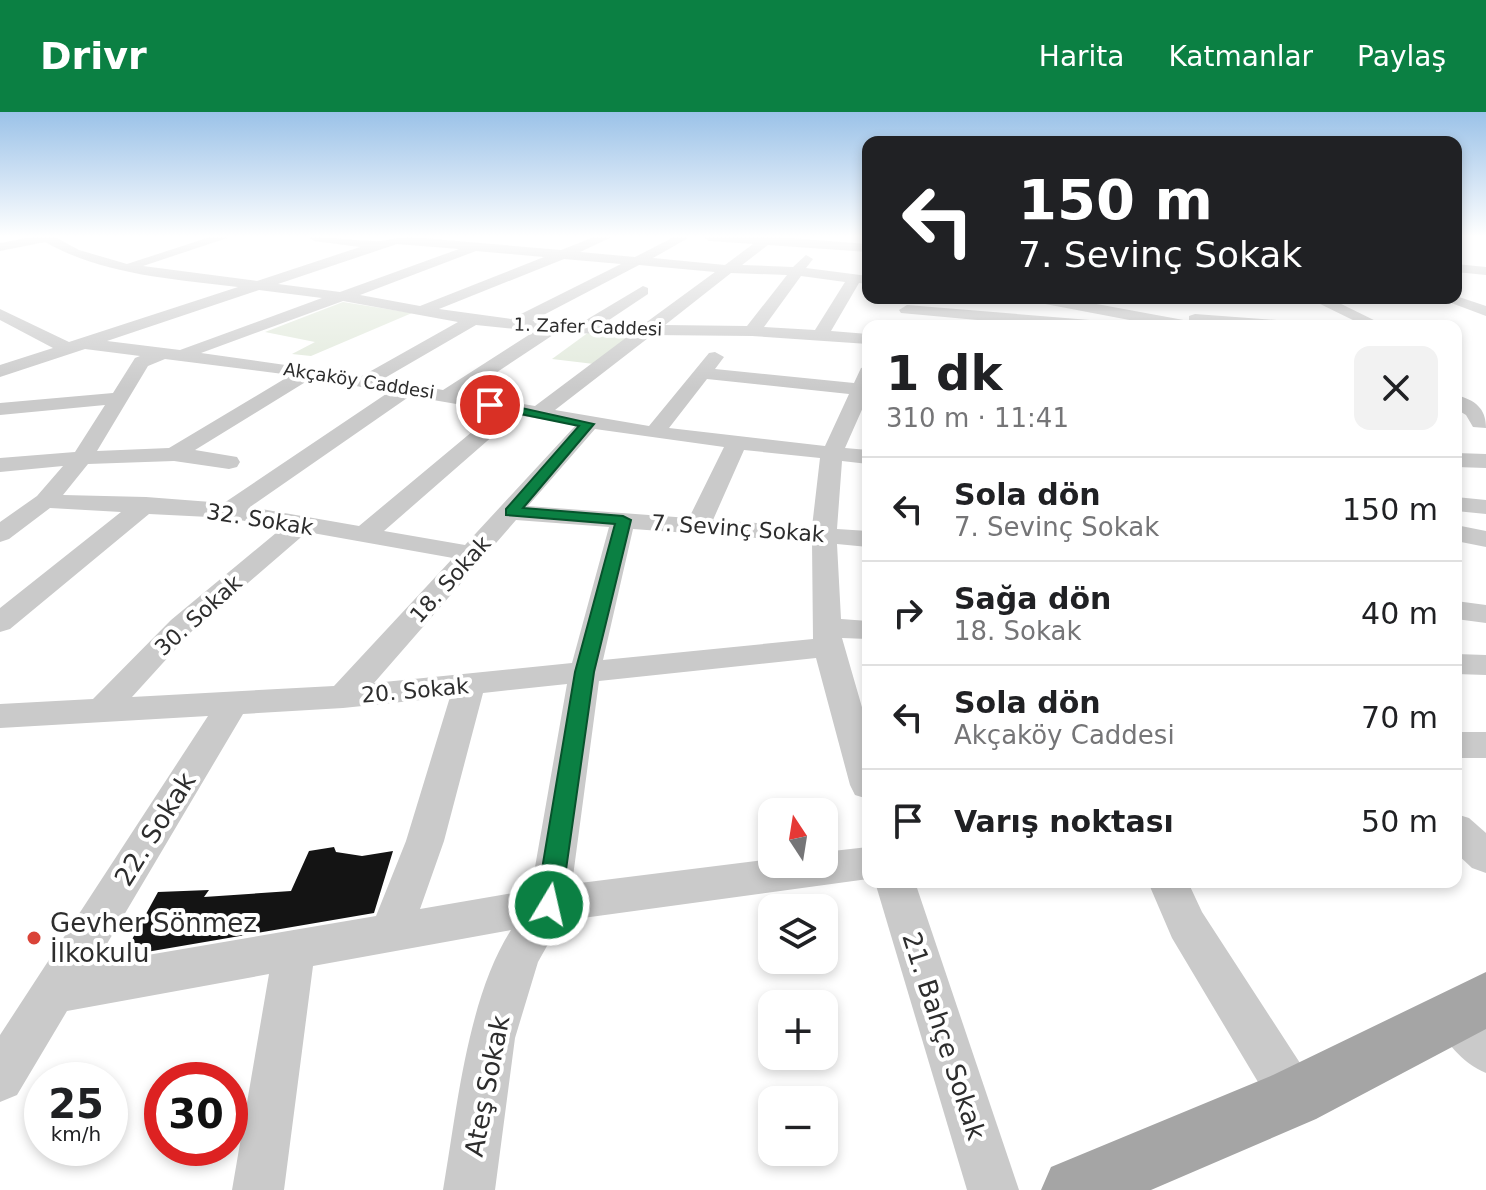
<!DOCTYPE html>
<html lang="tr">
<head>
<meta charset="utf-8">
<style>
	body { margin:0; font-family:"DejaVu Sans",sans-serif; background:#f2f2f2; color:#202124; height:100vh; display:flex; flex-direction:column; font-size:30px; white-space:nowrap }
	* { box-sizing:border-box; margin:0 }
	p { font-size:26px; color:#757577 }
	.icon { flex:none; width:44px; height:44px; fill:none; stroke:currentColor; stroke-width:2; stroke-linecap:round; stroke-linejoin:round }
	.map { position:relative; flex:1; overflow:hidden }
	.side { position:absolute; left:862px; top:208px; width:600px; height:568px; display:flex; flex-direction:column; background:#fff; border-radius:16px; box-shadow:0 4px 12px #0003 }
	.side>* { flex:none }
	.guide { position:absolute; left:862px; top:24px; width:600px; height:168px; border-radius:16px; box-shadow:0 4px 12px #0003; background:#202124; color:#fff; overflow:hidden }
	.needle { width:52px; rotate:348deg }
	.buttons { position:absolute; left:758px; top:686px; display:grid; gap:16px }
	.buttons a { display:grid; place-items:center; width:80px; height:80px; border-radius:16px; background:#fff; box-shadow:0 4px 12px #0003; font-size:40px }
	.speed { position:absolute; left:24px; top:950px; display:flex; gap:16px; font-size:40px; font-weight:700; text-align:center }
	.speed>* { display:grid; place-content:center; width:104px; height:104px; border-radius:50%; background:#fff; box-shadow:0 4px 12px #0003; line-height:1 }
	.speed small { font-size:20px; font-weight:400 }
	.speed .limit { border:12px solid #d22; background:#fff; color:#111 }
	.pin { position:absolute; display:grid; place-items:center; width:68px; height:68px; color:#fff; margin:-34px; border:4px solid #fff; border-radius:50%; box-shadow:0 2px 8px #0007 }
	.me { position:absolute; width:88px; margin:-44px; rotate:9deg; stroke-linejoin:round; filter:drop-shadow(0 0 6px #0008) }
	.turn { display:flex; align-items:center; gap:28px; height:168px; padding:0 24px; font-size:36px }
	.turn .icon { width:104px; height:104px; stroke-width:2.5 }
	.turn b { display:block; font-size:56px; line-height:68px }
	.round { display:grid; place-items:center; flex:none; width:84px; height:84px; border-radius:16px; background:#f2f2f2 }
	.overview { display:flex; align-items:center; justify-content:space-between; height:136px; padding:0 24px }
	h1 { font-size:48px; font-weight:600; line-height:60px }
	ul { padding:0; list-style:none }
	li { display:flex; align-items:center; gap:24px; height:104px; padding:0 24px; border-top:2px solid #e0e0e0 }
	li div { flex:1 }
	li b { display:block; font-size:30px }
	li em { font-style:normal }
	header { display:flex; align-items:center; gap:48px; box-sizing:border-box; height:112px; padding:0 40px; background:#0b8043; color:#fff }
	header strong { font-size:38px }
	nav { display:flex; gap:44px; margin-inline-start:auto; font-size:28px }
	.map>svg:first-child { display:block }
	.green { fill:#e1e9db }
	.building { fill:#141414 }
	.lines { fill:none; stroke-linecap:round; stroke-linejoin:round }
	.minor { fill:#cacaca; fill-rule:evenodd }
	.major { fill:#a5a5a5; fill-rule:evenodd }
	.route { fill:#0b8043; stroke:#07532c; stroke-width:2 }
	.poi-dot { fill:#da4338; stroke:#fff; stroke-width:3 }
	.labels { text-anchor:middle; stroke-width:8; stroke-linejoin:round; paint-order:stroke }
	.far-street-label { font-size:18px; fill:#2d2d2d; stroke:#fff }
	.street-label { font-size:22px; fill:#2d2d2d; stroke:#fff }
	.near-street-label { font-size:26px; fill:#2d2d2d; stroke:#fff }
	.near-poi-label { font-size:26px; fill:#2d2d2d; stroke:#fff; text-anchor:start }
</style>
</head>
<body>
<header>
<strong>Drivr</strong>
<nav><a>Harita</a><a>Katmanlar</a><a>Paylaş</a></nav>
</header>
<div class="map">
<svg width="1486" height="1078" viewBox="0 0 1486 1078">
	<rect width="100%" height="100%" fill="#fff"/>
	<!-- green -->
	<g class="green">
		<path d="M343,190L412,201L311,244L292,242L315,230L265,220Z"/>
		<path d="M589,220L636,221L594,252L552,247Z"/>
	</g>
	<!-- building -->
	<path class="building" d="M334,735L336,740L362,744L393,739L374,801L123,844L158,780L209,778L204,785L291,779L309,739Z"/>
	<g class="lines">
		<!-- minor -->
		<g class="minor">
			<path d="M32,125H55L79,138L127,152L210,125H230L143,154L257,169L360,135L314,129L308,125C330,125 351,128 373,129C385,130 398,125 411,125L561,138L594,125H612L580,140L635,145L674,125H690L653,146L725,153L753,132L709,129L703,125H776L868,132V140L768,133L742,153L793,155L806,143L813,147L806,156L868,164V172L859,171L831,219L868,222V232L752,224L652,223L555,298L649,314L709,241L715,240L724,245L715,257L854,271L861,256L868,254V284L845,336L868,338V352L842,349L837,417L868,419V435L837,432L841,507L868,509V527L842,526L868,616V687L855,683L850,673L816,546L599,569L572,772L772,747V752H824V740L868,735V767L561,809L538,850L515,926L495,1078H443C457,998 467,887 511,818L313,854L284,1078H232L269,862L67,899L17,983L0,990V923L208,604L0,616V592L93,587L171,508L282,416L229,406L149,402L10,517L0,520V496L121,400L50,396L9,427L0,430V410L37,384L63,354L0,360V346L75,340L105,293L0,303V291L113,281L135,246L140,244L85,237L0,265V253L53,236L0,208V197L69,230L238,175C172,167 104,163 45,130L0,139V131ZM397,132L459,137L340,180L278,172ZM476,139L544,145L420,194L360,183ZM564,147L621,152L511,207L439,197ZM639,153L715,160L644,212H603L648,182V176L643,174L581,211L532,209ZM731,161L787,163L747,214L665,213ZM801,164L845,170L815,218L764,215ZM259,178L322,186L180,238L107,229ZM343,189L458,210L362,264L201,241ZM476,213L535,219L443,278L383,267ZM556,221L631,222L535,294L464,282ZM165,247L291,263L169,336L97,339L148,254ZM312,266L389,280L224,391L146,385L63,383L88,352L174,349L229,357L237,355L240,350L237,345L195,338ZM707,267L849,282L825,334L669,316ZM410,284L497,299L359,414L250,395ZM517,303L576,313L465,433L384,419ZM595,317L724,335L689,406L528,394ZM744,338L820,346L812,415L713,408ZM516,408L609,415L572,551L374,571ZM633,417L812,430L813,527L603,548ZM307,420L453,446L334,574L132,585L191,520ZM567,572L531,778L420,797L444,729L483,581ZM450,585L406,729L376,804L95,852L243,602L343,596Z"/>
			<path d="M1456,152L1486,155V163L1456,160Z"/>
			<path d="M1456,184L1486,194V204L1438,186Z"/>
			<path d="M1032,186H1064L1189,209V204L1195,202L1290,209L1298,214L1194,212L1195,214H1161L1040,191Z"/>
			<path d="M1308,186H1329L1386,214H1365Z"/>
			<path d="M907,193L1102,209L1110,214H1042L901,201L899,198Z"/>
			<path d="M1456,283C1475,288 1486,296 1486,316L1473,315L1466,303L1456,297Z"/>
			<path d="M1456,341L1486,342V356L1456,355Z"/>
			<path d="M1456,385L1486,388V402L1456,399Z"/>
			<path d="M1456,413L1486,419V435L1456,429Z"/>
			<path d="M1456,489L1486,493V511L1456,507Z"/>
			<path d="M1456,542L1486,543V563L1456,562Z"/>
			<rect x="1456" y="620" width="30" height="26"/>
			<path d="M1456,702L1469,706L1486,721V761L1472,756L1456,741Z"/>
			<path d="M875,770H915L1019,1078H967Z"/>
			<path d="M1148,770H1188L1202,800L1311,968L1318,985L1311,1002L1294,1009L1277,1002L1172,826Z"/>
			<path d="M1456,883L1472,889L1486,904V961C1462,951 1444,929 1433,905L1440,889Z"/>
		</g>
		<!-- major -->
		<path class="major" d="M1486,860V917L1316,1007L1151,1078H1041L1051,1055L1273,963Z"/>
	</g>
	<!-- sky -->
	<linearGradient id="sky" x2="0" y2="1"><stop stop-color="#9bc2e8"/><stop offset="0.45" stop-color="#fff"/><stop offset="1" stop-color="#fff" stop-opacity="0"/></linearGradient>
	<rect width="1486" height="276" fill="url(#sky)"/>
	<!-- route -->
	<path class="route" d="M490,289L594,312L523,396L623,404L631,408L594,560L561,793L557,801L549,804L540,801L536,793L575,560L615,412L506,403V397L579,314L486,295L484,293Z"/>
	<!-- markers -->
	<circle class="poi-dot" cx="34" cy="826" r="8"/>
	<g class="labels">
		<!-- far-street labels -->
		<g class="far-street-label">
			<text transform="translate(588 215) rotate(2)" y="6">1. Zafer Caddesi</text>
			<text transform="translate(359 269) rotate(9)" y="6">Akçaköy Caddesi</text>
		</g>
		<!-- street labels -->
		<g class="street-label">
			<text transform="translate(260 407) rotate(9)" y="8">32. Sokak</text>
			<text transform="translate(738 416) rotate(4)" y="8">7. Sevinç Sokak</text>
			<text transform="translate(450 467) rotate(-48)" y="8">18. Sokak</text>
			<text transform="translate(198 503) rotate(-42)" y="8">30. Sokak</text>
			<text transform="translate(415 578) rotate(-5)" y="8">20. Sokak</text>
		</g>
		<!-- near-street labels -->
		<g class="near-street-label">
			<text transform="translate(155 717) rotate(-58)" y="9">22. Sokak</text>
			<text transform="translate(944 924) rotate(72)" y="9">21. Bahçe Sokak</text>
			<text transform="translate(487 974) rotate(-79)" y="9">Ateş Sokak</text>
		</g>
		<!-- near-poi labels -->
		<g class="near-poi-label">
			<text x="50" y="820">Gevher Sönmez<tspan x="50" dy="30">İlkokulu</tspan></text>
		</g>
	</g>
</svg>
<div class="buttons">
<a><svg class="needle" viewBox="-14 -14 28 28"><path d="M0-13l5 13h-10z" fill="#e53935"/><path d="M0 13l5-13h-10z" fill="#757577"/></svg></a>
<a><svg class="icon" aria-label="layers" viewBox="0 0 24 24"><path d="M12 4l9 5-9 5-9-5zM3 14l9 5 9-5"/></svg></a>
<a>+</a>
<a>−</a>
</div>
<div class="speed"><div>25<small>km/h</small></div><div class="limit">30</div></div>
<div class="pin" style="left:490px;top:293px;background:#d93025"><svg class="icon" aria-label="arrive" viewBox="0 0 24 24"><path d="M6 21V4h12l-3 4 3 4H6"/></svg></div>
<svg class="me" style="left:549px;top:793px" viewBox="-20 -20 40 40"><circle r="17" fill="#0b8043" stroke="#fff" stroke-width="3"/><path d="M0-11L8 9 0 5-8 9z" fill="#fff"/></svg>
<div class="guide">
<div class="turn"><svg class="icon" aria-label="left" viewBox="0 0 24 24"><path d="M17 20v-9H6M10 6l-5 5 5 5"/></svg><div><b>150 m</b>7. Sevinç Sokak</div></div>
</div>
<section class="side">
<div class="overview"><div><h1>1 dk</h1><p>310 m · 11:41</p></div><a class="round"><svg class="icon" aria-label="close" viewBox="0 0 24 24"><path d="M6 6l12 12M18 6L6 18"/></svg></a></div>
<ul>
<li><svg class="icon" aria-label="left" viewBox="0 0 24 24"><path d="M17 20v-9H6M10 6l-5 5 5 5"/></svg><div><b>Sola dön</b><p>7. Sevinç Sokak</p></div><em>150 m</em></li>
<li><svg class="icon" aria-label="right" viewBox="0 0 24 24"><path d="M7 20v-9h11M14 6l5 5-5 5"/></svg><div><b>Sağa dön</b><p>18. Sokak</p></div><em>40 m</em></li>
<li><svg class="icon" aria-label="left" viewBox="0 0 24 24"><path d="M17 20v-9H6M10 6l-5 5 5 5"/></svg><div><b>Sola dön</b><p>Akçaköy Caddesi</p></div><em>70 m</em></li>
<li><svg class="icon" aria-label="arrive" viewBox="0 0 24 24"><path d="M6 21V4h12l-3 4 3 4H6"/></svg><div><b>Varış noktası</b></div><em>50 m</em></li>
</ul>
</section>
</div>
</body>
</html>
